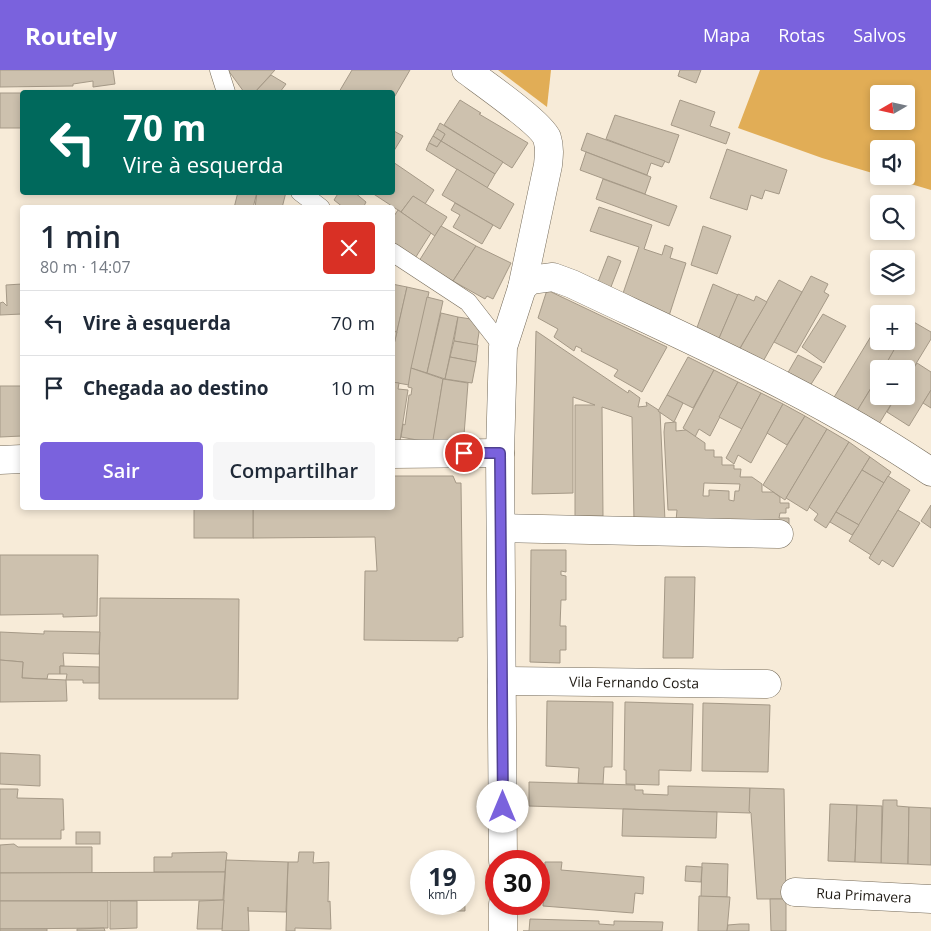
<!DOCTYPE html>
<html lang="pt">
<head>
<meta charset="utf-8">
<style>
	body { margin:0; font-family:"Open Sans",sans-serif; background:#f6f6f7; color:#1f2937; height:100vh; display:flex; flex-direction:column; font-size:19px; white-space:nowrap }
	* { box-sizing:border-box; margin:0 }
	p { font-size:16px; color:#747a83 }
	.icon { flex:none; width:28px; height:28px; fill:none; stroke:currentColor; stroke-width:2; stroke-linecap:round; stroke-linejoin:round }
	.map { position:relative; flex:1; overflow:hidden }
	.sheet { position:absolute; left:20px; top:135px; width:375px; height:305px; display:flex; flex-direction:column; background:#fff; border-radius:5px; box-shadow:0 2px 8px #0003 }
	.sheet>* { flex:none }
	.banner { position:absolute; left:20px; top:20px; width:375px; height:105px; border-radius:5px; box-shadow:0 2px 8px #0003; background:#00695c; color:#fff; overflow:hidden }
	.needle { width:32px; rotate:261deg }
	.controls { position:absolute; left:870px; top:15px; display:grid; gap:10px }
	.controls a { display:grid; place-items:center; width:45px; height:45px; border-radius:5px; background:#fff; box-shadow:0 2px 8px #0003; font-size:25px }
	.speed { position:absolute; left:410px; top:780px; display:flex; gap:10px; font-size:25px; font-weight:700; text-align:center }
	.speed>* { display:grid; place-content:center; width:65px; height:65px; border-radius:50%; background:#fff; box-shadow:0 2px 8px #0003; line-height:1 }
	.speed small { font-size:12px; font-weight:400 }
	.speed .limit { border:8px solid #d22; background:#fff; color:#111 }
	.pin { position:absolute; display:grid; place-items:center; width:42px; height:42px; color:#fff; margin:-21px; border:2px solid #fff; border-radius:50%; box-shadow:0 1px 5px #0007 }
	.me { position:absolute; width:55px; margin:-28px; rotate:0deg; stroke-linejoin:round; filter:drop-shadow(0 0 4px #0008) }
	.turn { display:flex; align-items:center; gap:18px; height:105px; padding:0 20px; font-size:22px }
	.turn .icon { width:65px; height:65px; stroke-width:2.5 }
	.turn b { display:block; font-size:35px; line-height:42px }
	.round { display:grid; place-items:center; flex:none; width:52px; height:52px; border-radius:5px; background:#f6f6f7 }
	.overview { display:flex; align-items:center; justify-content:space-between; height:85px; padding:0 20px }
	h1 { font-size:30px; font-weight:600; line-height:38px }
	.action { display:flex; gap:10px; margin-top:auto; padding:10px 20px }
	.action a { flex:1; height:58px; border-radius:5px; background:#7a62dd; color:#fff; font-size:20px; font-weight:600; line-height:58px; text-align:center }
	.action a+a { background:#f6f6f7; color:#1f2937 }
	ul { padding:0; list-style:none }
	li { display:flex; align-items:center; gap:15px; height:65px; padding:0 20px; border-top:1px solid #e0e1e3 }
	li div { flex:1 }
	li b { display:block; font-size:19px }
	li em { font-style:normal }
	header { display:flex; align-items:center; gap:30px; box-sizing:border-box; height:70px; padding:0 25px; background:#7a62dd; color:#fff }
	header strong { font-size:24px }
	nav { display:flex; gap:28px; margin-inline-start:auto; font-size:18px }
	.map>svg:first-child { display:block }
	.forest { fill:#e1ad56; fill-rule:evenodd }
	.building { fill:#cdc1ae; stroke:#a59987; fill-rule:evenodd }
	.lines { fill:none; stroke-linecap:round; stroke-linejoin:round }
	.service-casing { stroke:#756b5a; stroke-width:19 }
	.minor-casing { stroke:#756b5a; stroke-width:29 }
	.service { stroke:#fff; stroke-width:18 }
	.minor { stroke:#fff; stroke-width:28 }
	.route-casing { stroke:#4f4090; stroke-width:12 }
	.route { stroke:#7a62dd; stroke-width:9 }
	.labels { text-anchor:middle; stroke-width:4.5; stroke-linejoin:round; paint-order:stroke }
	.street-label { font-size:14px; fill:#221d16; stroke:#f7ebd8 }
</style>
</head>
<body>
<header>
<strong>Routely</strong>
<nav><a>Mapa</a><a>Rotas</a><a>Salvos</a></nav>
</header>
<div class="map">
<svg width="931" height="861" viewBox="0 0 931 861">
	<rect width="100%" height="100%" fill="#f7ebd8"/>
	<!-- forest -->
	<g class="forest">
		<path d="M498,0H551L547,37Z"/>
		<path d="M760,0H931V120L884,106H906V79H879V105L822,88L738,58ZM879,24H906V51H879Z"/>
	</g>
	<!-- building -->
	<g class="building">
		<path d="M0,0H113L115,14L93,17V11L73,14V16L0,17Z"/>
		<path d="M228,0H275L255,22H244Z"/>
		<path d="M352,0H410L392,31V22H339Z"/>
		<path d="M680,0H701L696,13L678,6Z"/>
		<path d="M271,5L286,14L280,22H255Z"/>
		<rect x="0" y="23" width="22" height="35"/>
		<path d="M460,30L481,43L479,44L528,73L512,98L444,55Z"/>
		<path d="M680,30L715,42L710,56L730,63L726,74L671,55Z"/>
		<path d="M615,45L679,65L669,93L606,69Z"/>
		<path d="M440,53L503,92L495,104L441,71L445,64L437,59Z"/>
		<path d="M437,59L445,64L441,71L433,66Z"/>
		<path d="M392,60L403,66L392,84Z"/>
		<path d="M587,63L665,91L662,97L651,93L647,105L581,80Z"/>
		<path d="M433,66L441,71L437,77L429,73Z"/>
		<path d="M441,71L495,104L487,118L426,80L429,73L437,77Z"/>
		<path d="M727,79L787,100L779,124L765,120L762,129L751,125L747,140L710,128Z"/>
		<path d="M586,82L651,107L645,124L580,100Z"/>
		<path d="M393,92L434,120L425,134L413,126L401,142L372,123L392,122Z"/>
		<path d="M457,99L514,134L500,159L442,125Z"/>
		<path d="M603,109L677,136L669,156L596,129Z"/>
		<path d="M238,122H257L253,138H234Z"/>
		<path d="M257,122H286L282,138H255Z"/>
		<path d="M339,122H354L366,132L363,138H344L334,130Z"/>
		<path d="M413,126L447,147L435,166L401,142Z"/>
		<path d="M455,133L493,155L482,174L453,157L460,145L451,140Z"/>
		<path d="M599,137L652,155L644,179L662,185L665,175L673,178L670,188L686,193L668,249L620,232L639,177L590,161Z"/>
		<path d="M398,140L431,163L414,190L392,175V149Z"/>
		<path d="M441,156L476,176L453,211L419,191Z"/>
		<path d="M703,156L731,166L717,204L691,195Z"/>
		<path d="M476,176L511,193L493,229L487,226L485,229L453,211Z"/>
		<path d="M608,186L621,191L609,222L596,217Z"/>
		<path d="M811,206L828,214L824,222L829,225L796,283L774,272Z"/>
		<path d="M779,210L802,222L761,295L738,282Z"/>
		<path d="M22,214V244L0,245V233L3,232L7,236L6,215Z"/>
		<path d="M392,214L407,217L397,262L392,261Z"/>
		<path d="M713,214L738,225L717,273L695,263Z"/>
		<path d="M407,217L429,222L409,315L392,312V283Z"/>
		<path d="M547,220L667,277L642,322L614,306L618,300L581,281L582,279L576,276L574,281L554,267L558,259L538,248Z"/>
		<path d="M738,224L754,231L756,226L767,232L737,283L717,273Z"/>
		<path d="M427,227L443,231L427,303L411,298Z"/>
		<path d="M441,243L458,247L445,309L427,303Z"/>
		<path d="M823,244L846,256L824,293L802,277Z"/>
		<path d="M458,247L477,250L480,256L477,275L454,271Z"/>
		<path d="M912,251L931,262V269L906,310V299H883L899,271H906V259Z"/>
		<path d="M879,253V271H899L883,299H879V305L857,341L833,329Z"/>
		<path d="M392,261L397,262L392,283Z"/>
		<path d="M536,261L628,323L629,320L640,328L638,337L647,336L646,332L660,341L665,451H634L632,347L602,337L603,446H575V335H595L573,327V423L532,424Z"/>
		<path d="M454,271L478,275L476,292L450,287Z"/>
		<path d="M798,285L822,297L808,319L786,306Z"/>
		<path d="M450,287L476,292L472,313L445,309Z"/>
		<path d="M688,287L714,300L693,338L667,325Z"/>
		<path d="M917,293L931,302V320L909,356L887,342L896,326H906V310Z"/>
		<path d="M411,298L443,309L433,373L401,367L403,354L405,355L409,325H411L412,318L408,317Z"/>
		<path d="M714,300L738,312L710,366L699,359L695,367L683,358Z"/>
		<path d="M879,305V326H896L879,354L857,341Z"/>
		<path d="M443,309L468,313L463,378L432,376Z"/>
		<path d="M392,312L399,313L398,319L408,320L400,371H392Z"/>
		<path d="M738,312L761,323L742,359L719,347Z"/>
		<path d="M0,316H22V366L0,367Z"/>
		<path d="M931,320V338L923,333Z"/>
		<path d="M761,323L783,334L751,393L738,385L734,394L726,388Z"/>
		<path d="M667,325L683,333L674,352L658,341Z"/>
		<path d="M783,334L805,346L787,375L767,363Z"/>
		<path d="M805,346L827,359L785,430L763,415Z"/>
		<path d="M676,352V361L686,360L705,373V380H714V387H722V395H734V399H741L740,407H752L762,414V422H773L780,427V433H789V438H786V443H780L779,448H789V454L676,451L677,440H668L664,362L665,353ZM704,413L740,414L739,421H735L734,431L729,430V421L709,420V426H703Z"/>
		<path d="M827,359L849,372L807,441L786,428Z"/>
		<path d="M849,372L870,387L826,458L814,450L818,444L809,437Z"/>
		<path d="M870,387L891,402L884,413L862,400Z"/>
		<path d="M862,400L884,413L859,455L836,442Z"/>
		<path d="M392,406H453L456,413H461L463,567L458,568V571L364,570L365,501H377L375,467L253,468V438H392Z"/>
		<path d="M888,406L910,420L871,485L849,471Z"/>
		<path d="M931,435V458L921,451Z"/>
		<rect x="194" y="438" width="59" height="30"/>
		<path d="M898,440L920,453L893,497L882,490L879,495L869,488Z"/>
		<path d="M836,442L859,455L852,465L830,452Z"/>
		<path d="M531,480H566V502L561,501V505L566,506V530H561L560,556H566V580H560V593L530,592Z"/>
		<path d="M0,485H98L97,546L63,547V544L0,545Z"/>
		<path d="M665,507H695L693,588H663Z"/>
		<path d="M100,528L239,529L238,629H99Z"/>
		<path d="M44,561L100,562L99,584L63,583L64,596H60V604H48L47,609L22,608L23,592L0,590V562L44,564Z"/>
		<path d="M0,590L23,592L22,608L66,610L67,631L0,632Z"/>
		<path d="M60,596L99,597V613H83V610H66L67,604H60Z"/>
		<path d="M547,631L613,632L612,697H604L603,714L578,713L579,698L546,696Z"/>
		<path d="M625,632L693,634L691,701L659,700V715L626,714V700H624Z"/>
		<path d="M703,633L770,635L768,702L702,701Z"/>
		<path d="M0,683L40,685V716L0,714Z"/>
		<path d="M529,712L635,715V720H643V724L668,725V716L750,718V743L529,736Z"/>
		<path d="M750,718L784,719L786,829H757L751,743L749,741Z"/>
		<path d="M0,719H18L17,728L63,729L64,760H61V769H0Z"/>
		<path d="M883,730H897V736L909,737L908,794L881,793Z"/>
		<path d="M830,734L857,735L855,792L828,791Z"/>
		<path d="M857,735L882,736L881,793L855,792Z"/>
		<path d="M909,737L931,738V795L908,794Z"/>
		<path d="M623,739L717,742L716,768L622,766Z"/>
		<rect x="76" y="762" width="24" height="12"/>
		<path d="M14,774L18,777H92V803H0V775Z"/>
		<path d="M225,782L227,783L225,802H154V787H172V783Z"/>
		<path d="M299,782H314L313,793L329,792L328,832L330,831L331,859L295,858V861H286L288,792H298Z"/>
		<path d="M226,790L288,792L286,842L248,841V837L249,861H222Z"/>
		<path d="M545,792H562L561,800L644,807L643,824L635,823L633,843L543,836Z"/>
		<path d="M464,793L465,841H452V834L436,835L464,834Z"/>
		<path d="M702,793L728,794L727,827H701Z"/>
		<path d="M686,796L702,797L701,812L685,811Z"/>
		<path d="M225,802L223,830L0,831V803Z"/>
		<path d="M699,826L730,827L727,861H698Z"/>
		<path d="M770,829H786V861H771Z"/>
		<path d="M224,830L222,859H197L199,831Z"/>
		<path d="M0,831H108V858L0,859Z"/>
		<path d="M110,831H137V858L110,859Z"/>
		<path d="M530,849L599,851V854L614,855V851L663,852L662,861H523H529Z"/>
		<path d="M740,854H749V861H727L728,855Z"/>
		<path d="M104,858L105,861H77V859Z"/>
		<rect x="0" y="859" width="47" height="2"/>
	</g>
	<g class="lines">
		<defs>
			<g id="service">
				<path d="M219,0L226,22"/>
				<path d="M300,122L321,138"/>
				<path d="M392,182L468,232L503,277"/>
			</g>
			<g id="minor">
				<path d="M466,0C482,12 541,53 547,68C550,77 549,86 548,95L522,218"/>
				<path d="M392,384L500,383"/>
				<path d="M0,390L22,389"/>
				<path d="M501,458L779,464"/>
				<path id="s1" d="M502,611L767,614"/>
				<path d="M503,791L500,383L503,277L522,218L530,210L553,207L572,214C694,272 819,326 931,402"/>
				<path id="s2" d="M795,822L931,829"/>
				<path d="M503,834V861"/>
			</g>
		</defs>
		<!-- service casing -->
		<use href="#service" class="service-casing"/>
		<!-- minor casing -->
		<use href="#minor" class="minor-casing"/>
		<!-- service -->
		<use href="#service" class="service"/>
		<!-- minor -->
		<use href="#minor" class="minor"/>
	</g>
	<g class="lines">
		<defs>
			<path id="route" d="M464,383H500L503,737"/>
		</defs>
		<!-- route casing -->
		<use href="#route" class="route-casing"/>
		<!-- route -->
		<use href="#route" class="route"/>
	</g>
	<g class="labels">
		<!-- street labels -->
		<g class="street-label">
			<text dy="5" stroke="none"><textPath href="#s1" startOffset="132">Vila Fernando Costa</textPath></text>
			<text dy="5" stroke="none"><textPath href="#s2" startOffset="69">Rua Primavera</textPath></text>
		</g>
	</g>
</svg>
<div class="controls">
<a><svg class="needle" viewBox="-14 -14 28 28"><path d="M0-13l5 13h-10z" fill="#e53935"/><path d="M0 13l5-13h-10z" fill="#747a83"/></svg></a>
<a><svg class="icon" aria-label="sound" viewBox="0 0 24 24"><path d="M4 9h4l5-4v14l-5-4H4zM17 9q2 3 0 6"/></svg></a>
<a><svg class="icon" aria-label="search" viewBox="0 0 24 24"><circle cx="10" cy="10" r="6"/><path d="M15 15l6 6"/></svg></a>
<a><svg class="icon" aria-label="layers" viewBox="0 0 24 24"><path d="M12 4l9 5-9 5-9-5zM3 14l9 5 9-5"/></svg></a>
<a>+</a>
<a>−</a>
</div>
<div class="speed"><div>19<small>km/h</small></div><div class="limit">30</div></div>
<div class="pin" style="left:464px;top:383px;background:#d93025"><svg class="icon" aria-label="arrive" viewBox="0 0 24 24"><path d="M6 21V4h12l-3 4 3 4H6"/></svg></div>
<svg class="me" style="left:503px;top:737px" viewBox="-20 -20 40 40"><circle r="19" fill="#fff"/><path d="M0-13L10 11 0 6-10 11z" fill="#7a62dd"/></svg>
<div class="banner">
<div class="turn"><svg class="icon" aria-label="left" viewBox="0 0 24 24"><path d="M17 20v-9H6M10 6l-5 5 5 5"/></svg><div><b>70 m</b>Vire à esquerda</div></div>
</div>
<section class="sheet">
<div class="overview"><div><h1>1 min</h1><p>80 m · 14:07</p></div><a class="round" style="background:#d93025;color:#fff"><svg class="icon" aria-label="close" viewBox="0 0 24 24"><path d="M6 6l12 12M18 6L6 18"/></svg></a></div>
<ul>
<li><svg class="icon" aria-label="left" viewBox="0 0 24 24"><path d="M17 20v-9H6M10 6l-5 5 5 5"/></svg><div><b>Vire à esquerda</b></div><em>70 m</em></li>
<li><svg class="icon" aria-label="arrive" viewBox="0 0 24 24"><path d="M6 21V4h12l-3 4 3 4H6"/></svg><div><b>Chegada ao destino</b></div><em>10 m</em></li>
</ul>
<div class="action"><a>Sair</a><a>Compartilhar</a></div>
</section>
</div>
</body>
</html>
